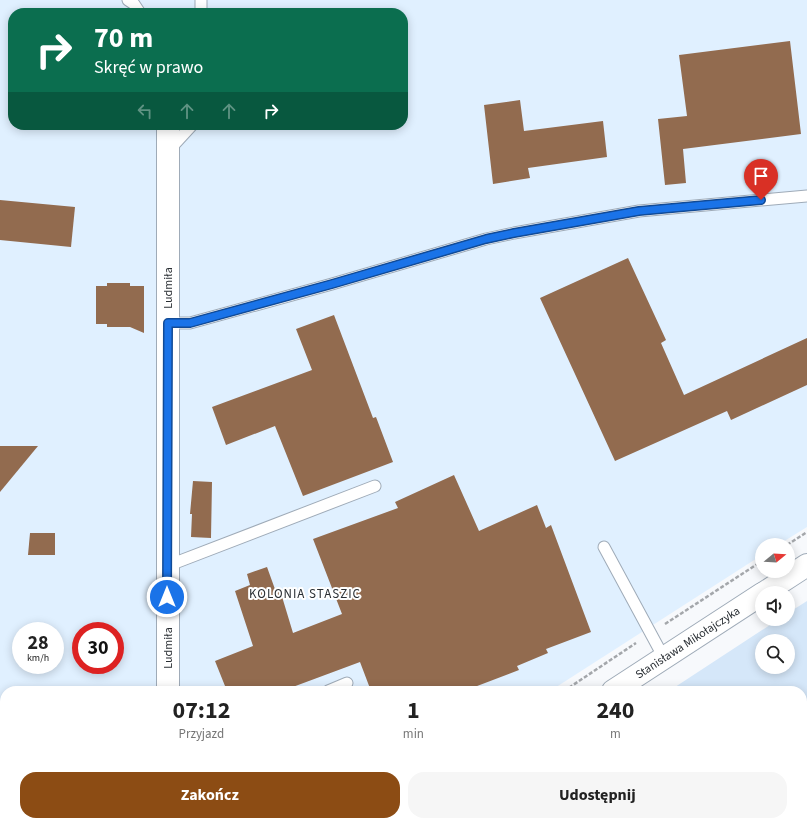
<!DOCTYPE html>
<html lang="pl">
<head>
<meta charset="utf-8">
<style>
	body { margin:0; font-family:"Source Sans 3",sans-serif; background:#f6f6f6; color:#222; height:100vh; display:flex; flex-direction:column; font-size:15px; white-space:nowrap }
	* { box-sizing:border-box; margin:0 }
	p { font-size:13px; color:#767676 }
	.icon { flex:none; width:22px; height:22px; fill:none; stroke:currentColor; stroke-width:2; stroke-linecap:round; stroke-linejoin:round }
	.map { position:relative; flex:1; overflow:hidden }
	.panel { position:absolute; left:0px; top:686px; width:807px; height:140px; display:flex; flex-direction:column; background:#fff; border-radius:16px 16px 0 0; box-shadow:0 2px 10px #0003 }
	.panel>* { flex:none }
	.top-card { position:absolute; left:8px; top:8px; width:400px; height:122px; border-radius:16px; box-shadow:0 2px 10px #0003; background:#0b6e4f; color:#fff; overflow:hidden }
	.needle { width:26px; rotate:72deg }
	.buttons { position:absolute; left:755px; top:538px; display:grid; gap:8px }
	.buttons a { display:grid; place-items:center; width:40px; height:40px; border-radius:50%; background:#fff; box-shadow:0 2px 10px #0003; font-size:20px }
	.speed { position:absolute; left:12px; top:622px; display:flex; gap:8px; font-size:20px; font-weight:700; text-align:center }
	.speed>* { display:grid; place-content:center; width:52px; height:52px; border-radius:50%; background:#fff; box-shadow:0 2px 10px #0003; line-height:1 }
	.speed small { font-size:10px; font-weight:400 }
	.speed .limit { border:6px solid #d22; background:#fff; color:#111 }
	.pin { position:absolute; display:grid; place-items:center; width:34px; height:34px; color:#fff; margin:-41px -17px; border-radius:50% 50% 50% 0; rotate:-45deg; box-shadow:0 0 4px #0007 }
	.pin .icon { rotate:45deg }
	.me { position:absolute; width:44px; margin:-22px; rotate:0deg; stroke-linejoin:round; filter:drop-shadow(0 0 3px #0008) }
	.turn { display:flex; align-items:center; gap:14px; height:84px; padding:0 20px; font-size:18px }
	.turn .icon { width:52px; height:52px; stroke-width:2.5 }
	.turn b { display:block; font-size:28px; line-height:34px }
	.lanes { display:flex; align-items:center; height:38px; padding:0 20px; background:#0003; justify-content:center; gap:20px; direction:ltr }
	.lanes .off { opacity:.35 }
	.eta { display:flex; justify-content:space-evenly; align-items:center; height:68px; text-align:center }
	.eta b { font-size:24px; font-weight:700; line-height:28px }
	.button { display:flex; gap:8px; margin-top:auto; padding:8px 20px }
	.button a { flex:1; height:46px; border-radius:16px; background:#8c4c14; color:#fff; font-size:16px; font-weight:700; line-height:46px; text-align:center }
	.button a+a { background:#f6f6f6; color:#222 }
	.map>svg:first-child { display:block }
	.built { fill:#e0f0ff; fill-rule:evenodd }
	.green { fill:#d5e7f9; fill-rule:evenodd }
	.building { fill:#926b4f }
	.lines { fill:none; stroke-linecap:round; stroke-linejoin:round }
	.lane-casing { stroke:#9fabb8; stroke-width:13 }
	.street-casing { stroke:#9fabb8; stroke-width:24 }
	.secondary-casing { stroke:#9fabb8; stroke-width:24 }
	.path { stroke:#a4a7ab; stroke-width:2.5; stroke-dasharray:4 2; stroke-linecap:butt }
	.lane { stroke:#fff; stroke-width:11 }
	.street { stroke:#fff; stroke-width:22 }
	.secondary { stroke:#fff; stroke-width:22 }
	.route-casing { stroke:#114b97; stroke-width:10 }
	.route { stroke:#1a73e8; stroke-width:7 }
	.labels { text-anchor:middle; stroke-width:4; stroke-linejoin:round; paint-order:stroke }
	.street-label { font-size:12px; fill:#2a2f34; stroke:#fff }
	.neighbourhood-label { font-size:13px; letter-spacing:1px; fill:#2a2f34; stroke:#fff }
</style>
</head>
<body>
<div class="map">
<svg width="807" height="826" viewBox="0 0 807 826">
	<rect width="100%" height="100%" fill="#f7f9fc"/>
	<!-- built -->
	<path class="built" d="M0,0H807V527L778,545H762V555L550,691H5V821H349L342,826H0ZM13,13H403V125H13ZM21,631H55V665H21ZM81,631H115V665H81Z"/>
	<!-- green -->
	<path class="green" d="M807,601V826H481L485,821H802V691H669L779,619H788V613ZM762,641H788V667H762Z"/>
	<!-- building -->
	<g class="building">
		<path d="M790,41L801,134L683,149L686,183L665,185L658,119L687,116L679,55Z"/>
		<path d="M520,100L524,131L603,121L607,157L528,168L530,178L493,184L484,105Z"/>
		<path d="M0,200L75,207L71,247L0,240Z"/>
		<path d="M628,258L666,340L661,343L684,395L807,338V385L731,420L727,411L615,461L540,298Z"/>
		<path d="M107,283H130V286H144V333L130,327H107V324H96V286H107Z"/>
		<path d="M334,315L373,418L376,417L393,462L303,496L275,426L226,445L212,407L312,370L296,329Z"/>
		<path d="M0,446H38L0,492Z"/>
		<path d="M454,475L479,531L537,505L546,528L551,525L591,632L546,649L548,653L517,666L519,670L464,691H371L360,662L282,691H227L215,661L253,646L235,591L250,585L247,574L267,567L276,592L280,590L293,633L342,614L313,539L398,508L395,502Z"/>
		<path d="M193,481L212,482L211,538L191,537L192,514H190Z"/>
		<path d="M30,533H55V555H28Z"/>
	</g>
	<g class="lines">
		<defs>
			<g id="lane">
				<path d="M128,0L134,4L140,13"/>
				<path d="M201,0V13"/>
				<path d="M169,150L192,125"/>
				<path d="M168,323H190L332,284L486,239L514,233L639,211L807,196"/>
				<path d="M604,547L664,658"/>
				<path d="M167,566L375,486"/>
				<path d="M328,691L347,683"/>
			</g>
			<g id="street">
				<path d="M168,691V125"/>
				<path d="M168,826V821"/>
			</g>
			<g id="secondary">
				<path d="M764,593L807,565"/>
				<path id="s1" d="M613,691L762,594"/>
				<path d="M434,826L439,821"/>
			</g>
		</defs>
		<!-- lane casing -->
		<use href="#lane" class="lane-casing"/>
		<!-- street casing -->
		<use href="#street" class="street-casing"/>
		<!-- secondary casing -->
		<use href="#secondary" class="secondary-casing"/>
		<!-- path -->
		<g class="path">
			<path d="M787,545L807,532"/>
			<path d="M665,624L762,561"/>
			<path d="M564,691L636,643"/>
			<path d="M392,826L398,821"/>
			<path d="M471,826L476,821"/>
		</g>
		<!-- lane -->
		<use href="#lane" class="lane"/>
		<!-- street -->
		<use href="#street" class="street"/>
		<!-- secondary -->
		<use href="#secondary" class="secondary"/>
	</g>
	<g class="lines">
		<defs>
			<path id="route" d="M167,597L168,323H190L332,284L486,239L514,233L639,211L761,200"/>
		</defs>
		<!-- route casing -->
		<use href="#route" class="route-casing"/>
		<!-- route -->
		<use href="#route" class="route"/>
	</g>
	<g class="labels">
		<!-- street labels -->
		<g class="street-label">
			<text transform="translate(168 288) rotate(-90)" y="4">Ludmiła</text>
			<text dy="4" stroke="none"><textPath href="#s1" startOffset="89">Stanisława Mikołajczyka</textPath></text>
			<text transform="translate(168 648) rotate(-90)" y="4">Ludmiła</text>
		</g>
		<!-- neighbourhood labels -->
		<g class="neighbourhood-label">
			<text x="305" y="598">KOLONIA STASZIC</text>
		</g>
	</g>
</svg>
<div class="buttons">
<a><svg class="needle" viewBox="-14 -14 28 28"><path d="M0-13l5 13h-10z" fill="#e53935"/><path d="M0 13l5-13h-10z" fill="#767676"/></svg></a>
<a><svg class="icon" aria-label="sound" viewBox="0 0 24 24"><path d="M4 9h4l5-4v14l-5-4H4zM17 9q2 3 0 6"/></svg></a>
<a><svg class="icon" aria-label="search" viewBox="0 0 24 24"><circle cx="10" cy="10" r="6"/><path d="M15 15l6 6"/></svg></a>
</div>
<div class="speed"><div>28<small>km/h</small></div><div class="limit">30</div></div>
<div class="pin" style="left:761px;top:200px;background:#d93025"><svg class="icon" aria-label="arrive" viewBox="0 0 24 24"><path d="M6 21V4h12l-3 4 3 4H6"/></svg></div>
<svg class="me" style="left:167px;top:597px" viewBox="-20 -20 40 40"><circle r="17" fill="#1a73e8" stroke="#fff" stroke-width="3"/><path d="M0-11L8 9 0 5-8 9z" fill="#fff"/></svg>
<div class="top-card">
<div class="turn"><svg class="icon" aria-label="right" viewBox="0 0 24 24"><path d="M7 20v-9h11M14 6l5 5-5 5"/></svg><div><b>70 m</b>Skręć w prawo</div></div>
<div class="lanes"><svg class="icon off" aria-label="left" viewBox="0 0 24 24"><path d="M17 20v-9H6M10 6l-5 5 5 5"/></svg><svg class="icon off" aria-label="ahead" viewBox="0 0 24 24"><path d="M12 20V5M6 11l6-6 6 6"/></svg><svg class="icon off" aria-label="ahead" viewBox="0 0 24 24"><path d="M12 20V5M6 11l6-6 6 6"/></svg><svg class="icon" aria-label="right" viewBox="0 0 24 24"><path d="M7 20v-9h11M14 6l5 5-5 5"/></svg></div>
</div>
<section class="panel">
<div class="eta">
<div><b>07:12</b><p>Przyjazd</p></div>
<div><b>1</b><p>min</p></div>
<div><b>240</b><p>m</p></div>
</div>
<div class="button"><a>Zakończ</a><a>Udostępnij</a></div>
</section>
</div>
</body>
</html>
